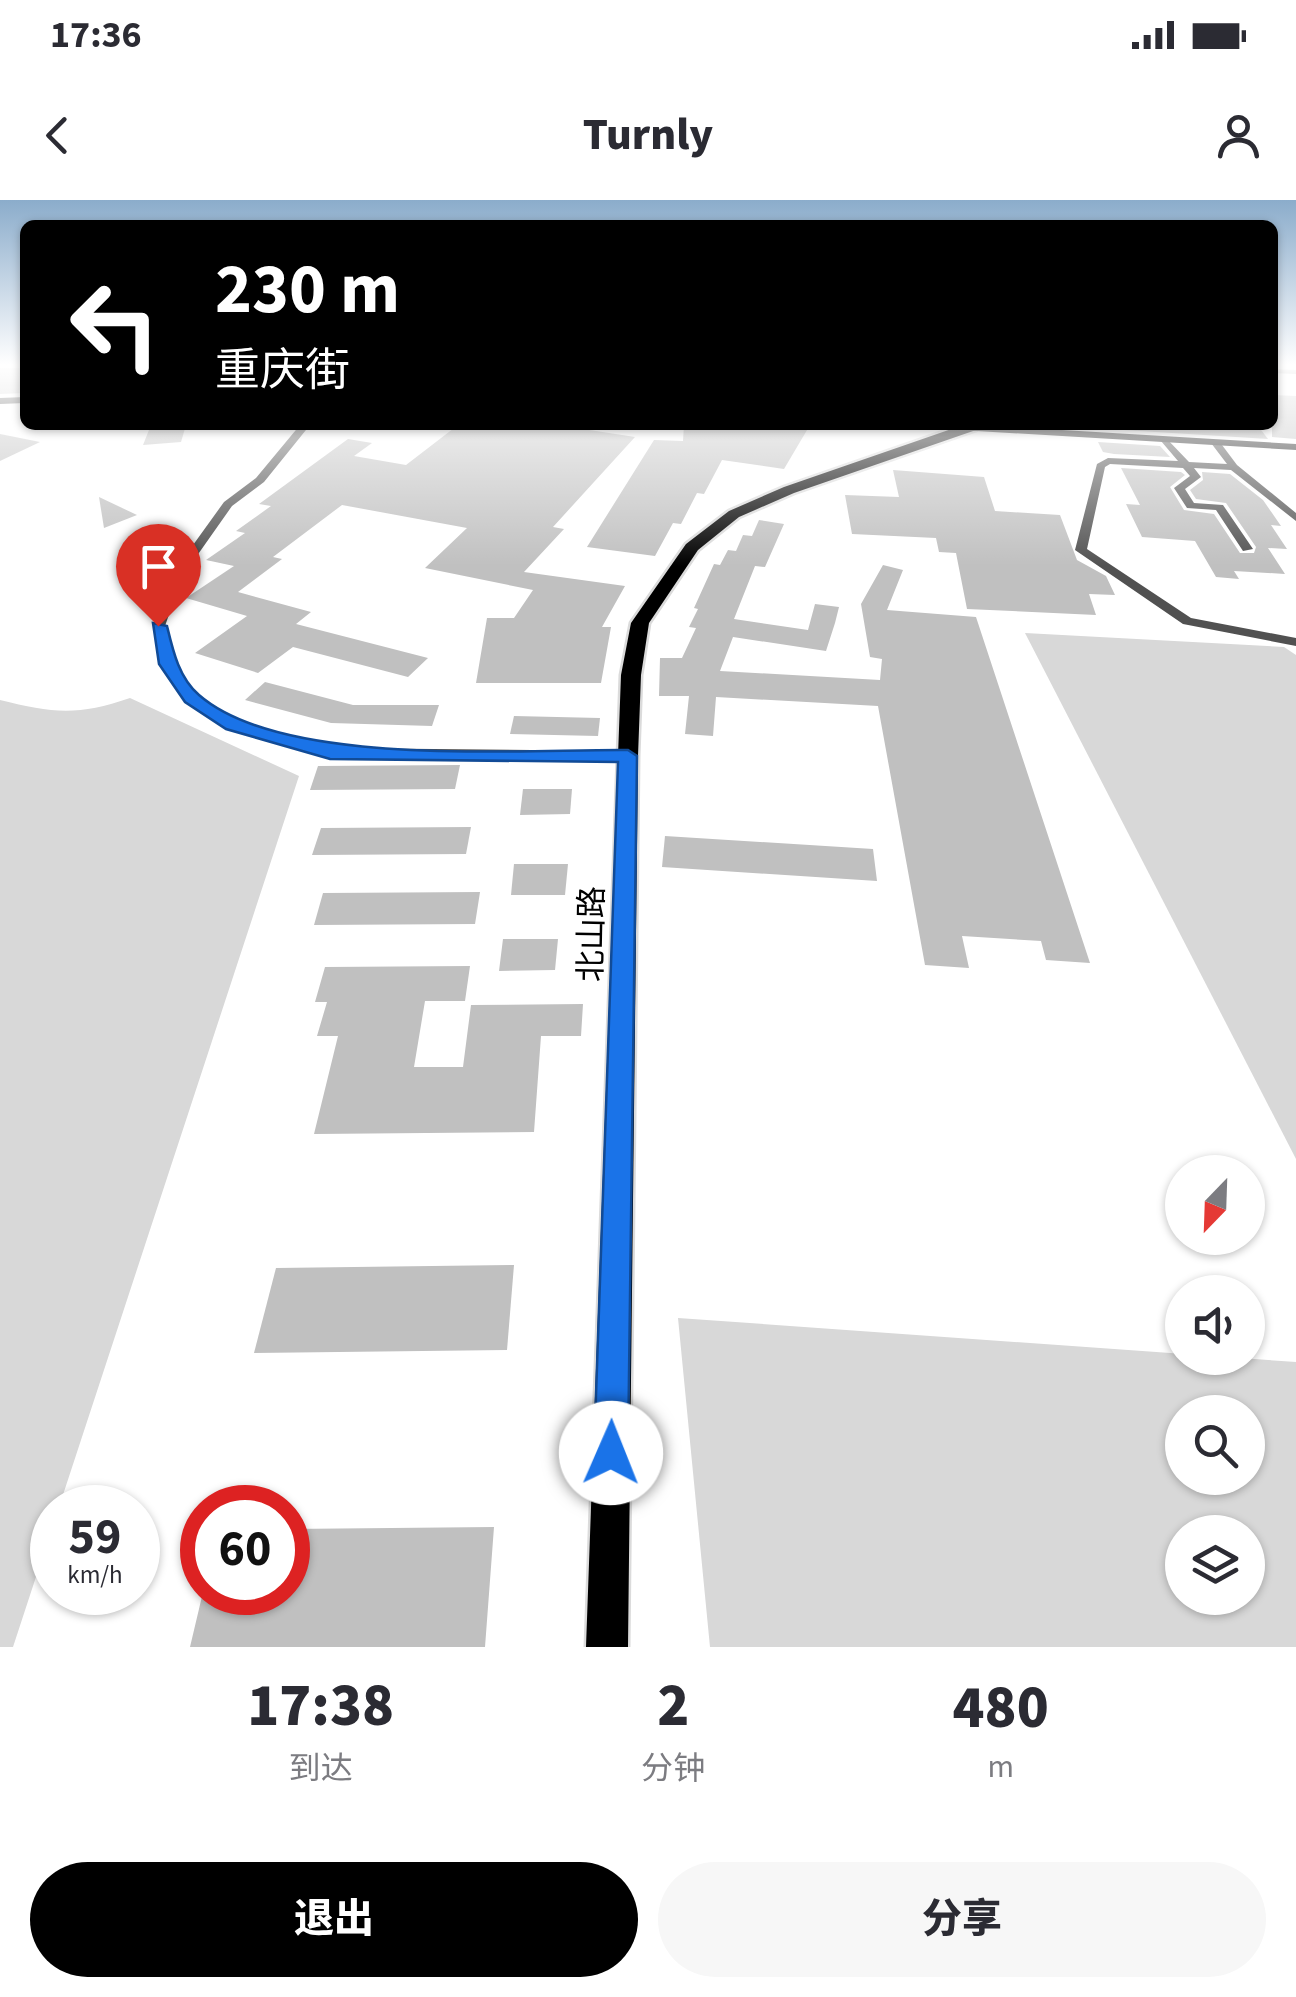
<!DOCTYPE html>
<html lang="zh">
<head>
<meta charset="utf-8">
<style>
	body { margin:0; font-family:"Source Sans 3","Noto Sans SC",sans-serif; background:#f7f7f7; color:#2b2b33; height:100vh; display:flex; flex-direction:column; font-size:38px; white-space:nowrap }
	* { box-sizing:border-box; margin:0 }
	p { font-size:32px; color:#7c7c81 }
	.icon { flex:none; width:55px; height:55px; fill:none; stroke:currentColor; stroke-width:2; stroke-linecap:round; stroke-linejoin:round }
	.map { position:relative; height:1447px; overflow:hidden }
	.panel { display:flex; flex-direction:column; background:#fff; flex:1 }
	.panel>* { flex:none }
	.banner { position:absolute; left:20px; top:20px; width:1258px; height:210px; border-radius:15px; box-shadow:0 2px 8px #0004; background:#000; color:#fff; overflow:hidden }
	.needle { width:65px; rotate:203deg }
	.fabs { position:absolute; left:1165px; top:955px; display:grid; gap:20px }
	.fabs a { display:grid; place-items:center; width:100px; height:100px; border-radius:50%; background:#fff; box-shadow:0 2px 8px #0004; font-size:50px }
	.speed { position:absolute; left:30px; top:1285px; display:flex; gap:20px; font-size:50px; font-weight:700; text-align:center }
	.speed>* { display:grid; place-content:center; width:130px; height:130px; border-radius:50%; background:#fff; box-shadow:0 2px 8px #0004; line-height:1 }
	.speed small { font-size:25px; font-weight:400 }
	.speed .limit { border:15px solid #d22; background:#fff; color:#111 }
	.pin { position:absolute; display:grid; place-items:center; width:85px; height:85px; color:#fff; margin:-102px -42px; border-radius:50% 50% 50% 0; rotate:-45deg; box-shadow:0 0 10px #0007 }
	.pin .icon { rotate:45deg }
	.me { position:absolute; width:110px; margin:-55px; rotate:1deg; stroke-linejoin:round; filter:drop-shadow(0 0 8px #0008) }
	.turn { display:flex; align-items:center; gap:35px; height:210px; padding:0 30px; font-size:45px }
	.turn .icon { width:130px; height:130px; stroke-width:2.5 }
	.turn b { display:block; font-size:70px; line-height:85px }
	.eta { display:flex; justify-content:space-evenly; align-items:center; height:170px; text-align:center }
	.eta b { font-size:60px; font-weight:800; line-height:70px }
	.action { display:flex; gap:20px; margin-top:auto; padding:20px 30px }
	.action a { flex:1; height:115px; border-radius:60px; background:#000; color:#fff; font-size:40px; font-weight:800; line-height:115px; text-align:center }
	.action a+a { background:#f7f7f7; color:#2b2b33 }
	.status { display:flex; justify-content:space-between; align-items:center; height:70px; padding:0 50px; background:#fff; direction:ltr }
	.status svg { height:28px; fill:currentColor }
	header { display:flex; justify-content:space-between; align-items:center; height:130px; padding:0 30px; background:#fff; font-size:45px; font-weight:800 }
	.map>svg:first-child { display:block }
	.green { fill:#d8d8d8; fill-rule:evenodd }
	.building { fill:#c0c0c0 }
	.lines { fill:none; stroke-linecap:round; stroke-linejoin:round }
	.primary-casing { stroke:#dbdbdb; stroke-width:5 }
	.street { fill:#515151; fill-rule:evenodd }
	.secondary { fill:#1e1e1e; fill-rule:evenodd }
	.primary { fill:#000; fill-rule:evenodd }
	.route { fill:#1a73e8; stroke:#114b97; stroke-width:2.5 }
	.labels { text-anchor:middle; stroke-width:8; stroke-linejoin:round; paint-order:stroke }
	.street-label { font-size:32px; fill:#000; stroke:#fff }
</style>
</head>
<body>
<div class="status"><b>17:36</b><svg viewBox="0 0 49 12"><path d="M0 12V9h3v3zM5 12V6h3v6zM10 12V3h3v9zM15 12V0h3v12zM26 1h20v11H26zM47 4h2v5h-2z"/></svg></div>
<header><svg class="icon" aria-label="back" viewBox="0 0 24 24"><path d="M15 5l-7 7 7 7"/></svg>Turnly<svg class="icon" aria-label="person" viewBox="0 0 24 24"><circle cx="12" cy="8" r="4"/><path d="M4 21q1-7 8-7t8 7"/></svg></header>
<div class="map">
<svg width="1296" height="1447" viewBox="0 0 1296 1447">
	<rect width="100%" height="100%" fill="#fff"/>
	<!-- green -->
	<g class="green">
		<path d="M1025,433L1284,447L1296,455V959Z"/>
		<path d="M130,498L299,576L59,1307L52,1308V1328L13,1447H0V500C52,513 78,516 130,498Z"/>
		<path d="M678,1118L1296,1162V1447H710ZM1182,1212H1248V1278H1182ZM1182,1332H1248V1398H1182Z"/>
	</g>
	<!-- building -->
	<g class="building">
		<path d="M0,168H25V193L0,194Z"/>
		<path d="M1272,195L1296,196V239L1272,237Z"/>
		<path d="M151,225H186L181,242L143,245Z"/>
		<path d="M458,225H557L635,237L553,327L564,329L524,372L625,386L602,427H611L601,483H476L487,418H514L533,390L425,368L467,328L342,305L273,357L282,359L238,392L311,412L296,424L428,458L408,477L293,447L258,473L195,453L247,416L186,398L234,366L206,360L245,333L236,331L271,306L259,304L348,239L372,243L354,256L406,265Z"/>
		<path d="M684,225H810L784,269L722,260L704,294L697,293L681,324L673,323L655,356L587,347L654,240L683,241Z"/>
		<path d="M1090,225L1258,226L1268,239L1092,228Z"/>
		<path d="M0,234L40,242L0,261Z"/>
		<path d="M1098,242L1160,246L1170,257L1114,254L1103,252Z"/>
		<path d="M1121,268L1181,272L1185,275L1170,287L1184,310L1214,314L1240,353H1254L1256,347L1226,303L1196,299L1190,290L1203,280L1202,272L1230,274L1263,300L1281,326L1271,325L1287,349L1268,348L1285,374L1234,371L1239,379L1216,377L1195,341L1142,337L1126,304L1140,305Z"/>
		<path d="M893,270L984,277L995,311L1060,315L1077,360L1106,376L1115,395L1089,394L1096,415L967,409L956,353L939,352L936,338L852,334L845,295L899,297Z"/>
		<path d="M99,297L137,315L104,328Z"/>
		<path d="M759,320L784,324L765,367L755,366L734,419L808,430L815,404L839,407L835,423L826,451L733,437L720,471L880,480L882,459L870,457L861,404L883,365L903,370L887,410L976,417L1090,763L1046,760L1041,741L962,736L969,768L925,765L878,506L716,497L713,536L685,534L689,496H659L660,458H682L696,428L689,427L698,409L694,408L714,364L720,365L728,350L736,351L743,335L752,336Z"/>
		<path d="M265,482L353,505H439L432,526L331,523L245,500Z"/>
		<path d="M514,516L600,518L598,536L510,534Z"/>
		<path d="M460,565L455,589L310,590L318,566Z"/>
		<path d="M523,589H572L570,614L520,615Z"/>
		<path d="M471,627L466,654L312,655L321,628Z"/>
		<path d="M665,636L873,649L877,681L662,667Z"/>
		<path d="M514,664H568L565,695H511Z"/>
		<path d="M480,692L475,724L314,725L323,693Z"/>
		<path d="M503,739H558L555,770L499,771Z"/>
		<path d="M470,766L465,801H425L414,867H463L471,805L583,804L581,836H541L534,932L314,934L338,836H317L327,802H315L325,767Z"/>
		<path d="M514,1065L507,1150L254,1153L276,1068Z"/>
		<path d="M494,1327L485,1447H190L203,1392H288V1329Z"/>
	</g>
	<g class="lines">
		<defs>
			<path id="primary" d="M963,225H977L976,230L794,293L739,317L698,350L649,423L641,475L638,556L628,1447H586L618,556L621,475L631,423L686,344L729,311L784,287Z"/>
		</defs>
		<!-- primary casing -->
		<use href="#primary" class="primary-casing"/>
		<!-- street -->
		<g class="street">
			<path d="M1272,169L1296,170V174L1272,173Z"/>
			<path d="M300,225H310L264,282L232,306L182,377L165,426L175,465L196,495L238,521L331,548L628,551L633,553V559L330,558L228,527L186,501L161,465L153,426L170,377L224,302L256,278Z"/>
			<path d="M1166,238L1189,262L1227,264L1211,243L1219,241L1237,265L1296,313V321L1231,270L1194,268L1201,277L1185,289L1194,303L1223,305L1253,349L1243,351L1216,310L1187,308L1174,288L1190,276L1183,268L1110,264L1105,267L1087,349L1191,418L1296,438V446L1183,424L1075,350L1097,264L1108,258L1178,261L1161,241Z"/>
		</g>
		<!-- secondary -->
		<g class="secondary">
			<path d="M25,197V203L0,204V198Z"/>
			<path d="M921,225H979L1296,244V250L926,228Z"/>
		</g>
		<!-- primary -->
		<use href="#primary" class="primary"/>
	</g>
	<!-- sky -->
	<linearGradient id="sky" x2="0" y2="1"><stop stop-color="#8baccb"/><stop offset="0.45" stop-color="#fff"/><stop offset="1" stop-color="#fff" stop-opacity="0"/></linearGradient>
	<rect width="1296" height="366" fill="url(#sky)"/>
	<!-- route -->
	<path class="route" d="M153,423L167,426C173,451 179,478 199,495C283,568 517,549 628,550L637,556L628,1253L623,1265L611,1270L599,1265L594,1253L618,562L330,559L226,529L185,502L159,464Z"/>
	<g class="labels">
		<!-- street labels -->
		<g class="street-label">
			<text transform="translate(591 734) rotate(-89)" y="11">北山路</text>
		</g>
	</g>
</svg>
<div class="fabs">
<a><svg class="needle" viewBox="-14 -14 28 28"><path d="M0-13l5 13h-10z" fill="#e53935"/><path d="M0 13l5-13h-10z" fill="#7c7c81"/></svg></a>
<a><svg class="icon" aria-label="sound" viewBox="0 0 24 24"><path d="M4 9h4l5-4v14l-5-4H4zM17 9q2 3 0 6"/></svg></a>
<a><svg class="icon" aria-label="search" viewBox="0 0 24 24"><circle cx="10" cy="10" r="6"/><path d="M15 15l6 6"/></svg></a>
<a><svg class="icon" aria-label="layers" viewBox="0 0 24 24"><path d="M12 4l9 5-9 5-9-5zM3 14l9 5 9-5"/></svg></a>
</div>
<div class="speed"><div>59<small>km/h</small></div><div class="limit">60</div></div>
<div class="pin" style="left:158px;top:426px;background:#d93025"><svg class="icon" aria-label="arrive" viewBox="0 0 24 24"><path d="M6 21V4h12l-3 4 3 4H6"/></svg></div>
<svg class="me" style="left:611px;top:1253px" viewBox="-20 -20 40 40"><circle r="19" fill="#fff"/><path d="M0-13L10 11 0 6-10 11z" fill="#1a73e8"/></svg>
<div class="banner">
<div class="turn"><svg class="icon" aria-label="left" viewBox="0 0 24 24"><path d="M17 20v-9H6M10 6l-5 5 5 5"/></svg><div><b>230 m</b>重庆街</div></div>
</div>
</div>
<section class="panel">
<div class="eta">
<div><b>17:38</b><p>到达</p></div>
<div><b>2</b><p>分钟</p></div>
<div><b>480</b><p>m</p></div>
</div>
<div class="action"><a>退出</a><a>分享</a></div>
</section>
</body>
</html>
